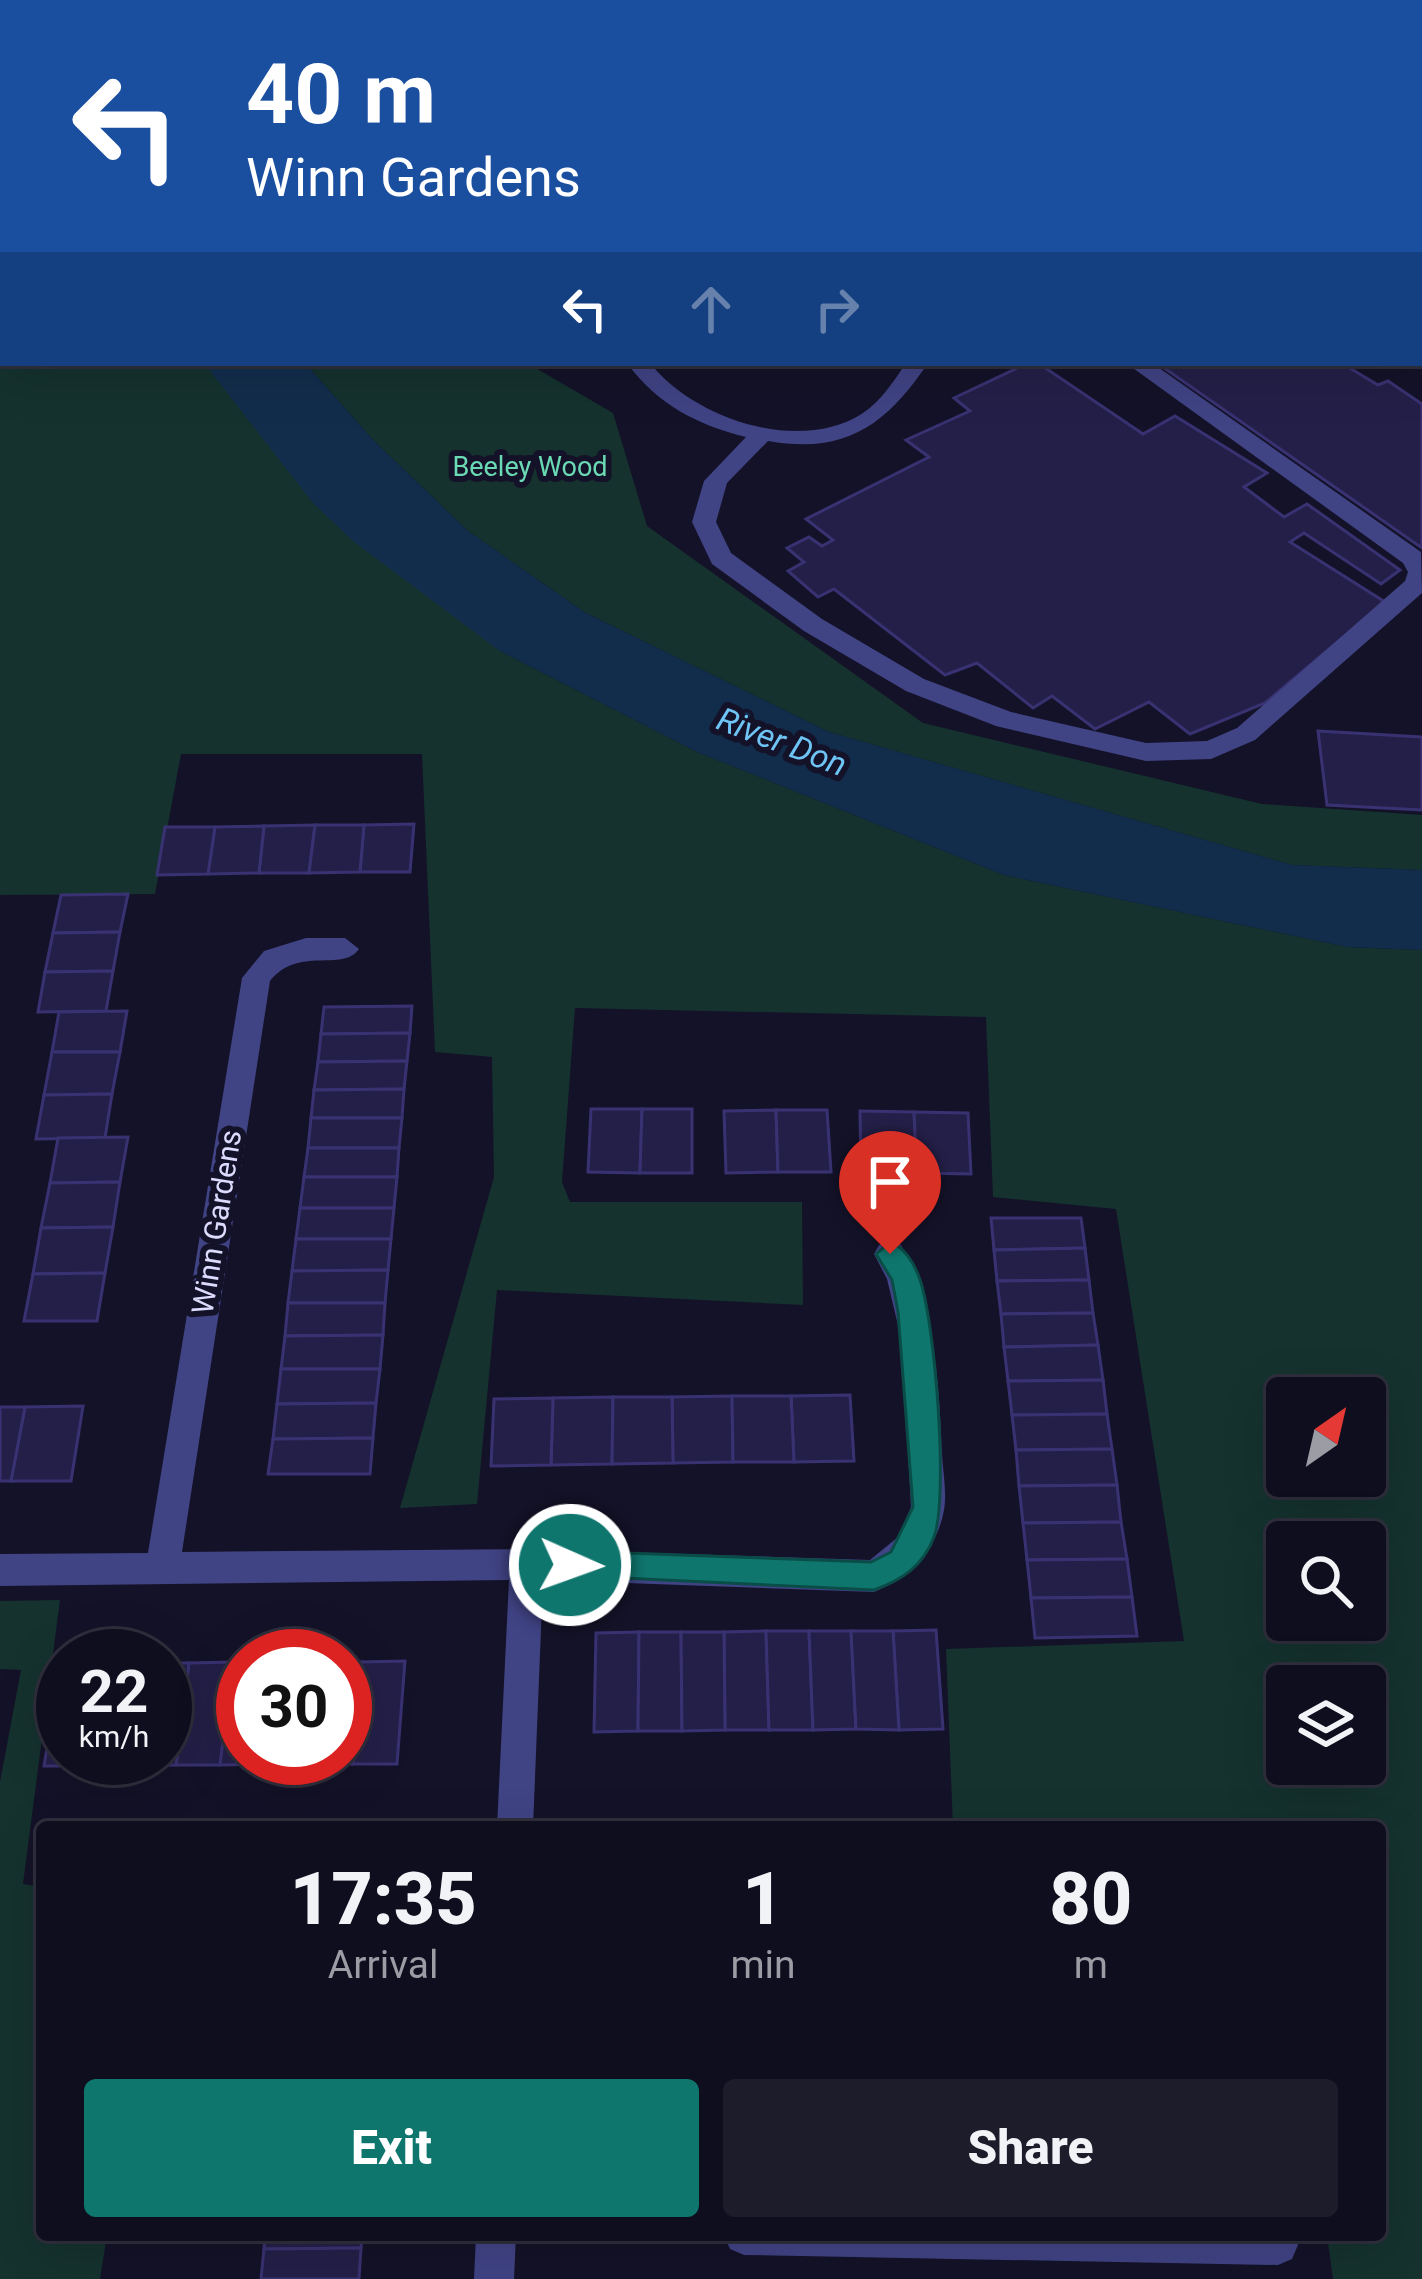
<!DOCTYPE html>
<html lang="en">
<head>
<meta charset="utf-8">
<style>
	body { margin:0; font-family:Roboto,sans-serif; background:#1d1c2b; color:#f1f3f6; height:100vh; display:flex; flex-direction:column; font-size:45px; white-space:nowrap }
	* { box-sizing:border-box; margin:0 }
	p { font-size:39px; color:#9b9ca4 }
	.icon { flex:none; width:66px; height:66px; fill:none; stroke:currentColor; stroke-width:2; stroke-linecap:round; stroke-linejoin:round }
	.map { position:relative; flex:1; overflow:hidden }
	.side { position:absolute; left:36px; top:1821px; width:1350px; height:420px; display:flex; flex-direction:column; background:#0f0e1e; border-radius:12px; box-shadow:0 12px 48px #0002,0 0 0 3px #2f2e3c }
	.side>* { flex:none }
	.banner { position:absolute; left:0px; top:0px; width:1422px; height:366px; box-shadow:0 12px 48px #0002,0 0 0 3px #2f2e3c; background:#1a4fa0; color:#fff; overflow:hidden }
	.needle { width:78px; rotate:34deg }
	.buttons { position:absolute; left:1266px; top:1377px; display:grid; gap:24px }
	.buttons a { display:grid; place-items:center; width:120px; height:120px; border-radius:12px; background:#0f0e1e; box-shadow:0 12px 48px #0002,0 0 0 3px #2f2e3c; font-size:60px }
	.speed { position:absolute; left:36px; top:1629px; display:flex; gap:24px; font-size:60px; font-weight:700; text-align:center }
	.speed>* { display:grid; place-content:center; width:156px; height:156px; border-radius:50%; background:#0f0e1e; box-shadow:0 12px 48px #0002,0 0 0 3px #2f2e3c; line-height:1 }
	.speed small { font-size:30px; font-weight:400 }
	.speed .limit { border:18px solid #d22; background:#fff; color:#111 }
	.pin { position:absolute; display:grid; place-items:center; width:102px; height:102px; color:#fff; margin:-123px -51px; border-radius:50% 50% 50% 0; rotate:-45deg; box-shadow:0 0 12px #0007 }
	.pin .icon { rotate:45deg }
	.me { position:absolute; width:132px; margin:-66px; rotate:92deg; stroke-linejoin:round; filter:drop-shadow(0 0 9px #0008) }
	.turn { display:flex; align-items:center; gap:42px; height:252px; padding:0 48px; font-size:54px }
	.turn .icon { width:156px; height:156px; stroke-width:2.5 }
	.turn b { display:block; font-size:84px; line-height:102px }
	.lanes { display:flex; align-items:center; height:114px; padding:0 48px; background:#0003; justify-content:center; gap:60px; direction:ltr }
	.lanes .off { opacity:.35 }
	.eta { display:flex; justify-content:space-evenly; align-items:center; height:204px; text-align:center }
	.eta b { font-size:72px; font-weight:800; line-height:84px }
	.action { display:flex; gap:24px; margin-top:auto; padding:24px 48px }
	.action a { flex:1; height:138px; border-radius:12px; background:#0f766e; color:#fff; font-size:48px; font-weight:800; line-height:138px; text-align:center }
	.action a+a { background:#1d1c2b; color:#f1f3f6 }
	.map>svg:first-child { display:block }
	.green { fill:#15322e; fill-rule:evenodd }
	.water { fill:#122d4c }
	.building { fill:#241f48; stroke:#393272; stroke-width:3 }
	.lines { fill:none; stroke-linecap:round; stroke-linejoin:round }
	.minor { fill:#404384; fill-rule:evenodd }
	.route { fill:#0f766e; stroke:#0a4d48; stroke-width:3 }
	.labels { text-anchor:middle; stroke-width:12; stroke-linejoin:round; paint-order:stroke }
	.far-park-label { font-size:27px; fill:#6adab4; stroke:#141228 }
	.street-label { font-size:30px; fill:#dcdbfd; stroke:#141228 }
	.water-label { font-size:33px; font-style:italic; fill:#6fc4f6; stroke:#141228 }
</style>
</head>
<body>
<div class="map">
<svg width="1422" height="2279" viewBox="0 0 1422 2279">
	<rect width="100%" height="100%" fill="#141228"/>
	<!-- green -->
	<g class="green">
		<path d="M0,217L3,363H204L500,651L697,752L1004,875L1347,947L1422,950V2279H1333L1327,2235H1380V1827H953L946,1649L1184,1641L1116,1209L993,1197L986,1017L575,1008L562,1182L570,1202H802L803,1305L497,1290L477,1504L400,1508L494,1177L492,1057L435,1052L422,754H181L155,894L0,895ZM1287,1398H1365V1476H1287ZM1287,1542H1365V1620H1287ZM1287,1686H1365V1764H1287Z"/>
		<path d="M305,363H527L613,413L647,526L923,723L1262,804L1422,815V870L1292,865L829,732L584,612L468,531L373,440Z"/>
		<path d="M60,1600L23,1884L42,1887V2235H107L100,2279H0V1782L21,1670L0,1669V1601Z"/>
	</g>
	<!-- water -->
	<path class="water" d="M204,363H305L373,440L468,531L584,612L829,732L1292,865L1422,870V950L1347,947L1004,875L697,752L500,651L353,541L313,503Z"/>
	<!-- building -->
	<g class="building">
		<path d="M1028,363H1038L1143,434L1175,416L1267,473L1244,487L1284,517L1307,504L1400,570L1381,584L1304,533L1290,542L1385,602L1265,703L1190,734L1149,702L1095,729L1052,696L1033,708L977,663L945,675L834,589L818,597L788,571L804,562L787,548L809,537L822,546L833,540L806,519L929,457L906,440L970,411L954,398Z"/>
		<path d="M1157,363H1360L1348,367L1378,385L1388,381L1422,404V548Z"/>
		<path d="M1318,731L1422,737V810L1327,805Z"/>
		<path d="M414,824L410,872H360L364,825Z"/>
		<path d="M315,825L309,873H259L264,826Z"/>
		<path d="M315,825H364L360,872L309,873Z"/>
		<path d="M264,826L259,873L208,874L215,827Z"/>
		<path d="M165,827H215L208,874L157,875Z"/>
		<path d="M128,894L120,932L53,933L61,895Z"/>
		<path d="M120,932L113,971L45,972L53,933Z"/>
		<path d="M113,971L106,1011L38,1012L45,972Z"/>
		<path d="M412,1006L410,1033L321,1034L324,1007Z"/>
		<path d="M127,1011L120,1052H52L59,1012Z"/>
		<path d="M410,1033L407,1061L318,1062L321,1034Z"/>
		<path d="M52,1052H120L112,1094L44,1095Z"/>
		<path d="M407,1061L404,1089L314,1090L318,1062Z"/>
		<path d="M404,1089L402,1118H311L314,1090Z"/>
		<path d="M112,1094L105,1138L36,1139L44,1095Z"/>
		<path d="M591,1109H642L640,1173L588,1172Z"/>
		<path d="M642,1109H692V1173H640Z"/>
		<path d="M776,1110L778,1172L726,1173L724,1111Z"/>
		<path d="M776,1110H827L831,1172H778Z"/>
		<path d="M860,1111L914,1112L917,1173L861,1172Z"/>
		<path d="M914,1112L968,1113L971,1174L917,1173Z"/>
		<path d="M311,1118H402L399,1148H308Z"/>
		<path d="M128,1137L120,1182L50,1183L58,1138Z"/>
		<path d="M308,1148H399L397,1177H304Z"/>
		<path d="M304,1177H397L394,1208H300Z"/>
		<path d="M120,1182L113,1227L41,1228L50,1183Z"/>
		<path d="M300,1208H394L391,1239H296Z"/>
		<path d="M991,1218H1081L1085,1248L994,1250Z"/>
		<path d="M113,1227L105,1273L33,1274L41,1228Z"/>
		<path d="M296,1239H391L388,1270L292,1271Z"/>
		<path d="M1085,1248L1089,1280L997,1281L994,1250Z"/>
		<path d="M388,1270L385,1303H288L292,1271Z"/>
		<path d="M105,1273L97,1321H24L33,1274Z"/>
		<path d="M1089,1280L1093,1313L1001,1314L997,1281Z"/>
		<path d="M288,1303H385L383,1335L285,1336Z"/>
		<path d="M1093,1313L1098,1345L1004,1347L1001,1314Z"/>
		<path d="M383,1335L380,1369H281L285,1336Z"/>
		<path d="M1098,1345L1103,1380L1008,1381L1004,1347Z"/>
		<path d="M281,1369H380L376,1403L277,1404Z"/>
		<path d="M1103,1380L1107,1414L1012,1415L1008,1381Z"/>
		<path d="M850,1395L854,1461L794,1462L791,1396Z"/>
		<path d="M732,1396L733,1462L673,1463L672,1397Z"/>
		<path d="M732,1396H791L794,1462H733Z"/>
		<path d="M613,1397L612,1464L551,1465L553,1398Z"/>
		<path d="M613,1397H672L673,1463L612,1464Z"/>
		<path d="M553,1398L551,1465L491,1466L494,1399Z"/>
		<path d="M376,1403L373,1438L273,1439L277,1404Z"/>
		<path d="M83,1406L71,1481H11L25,1407Z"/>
		<path d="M0,1407H25L11,1481H0Z"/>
		<path d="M1107,1414L1112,1449L1016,1450L1012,1415Z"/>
		<path d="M373,1438L370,1474H268L273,1439Z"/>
		<path d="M1112,1449L1117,1485L1019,1486L1016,1450Z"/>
		<path d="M1117,1485L1121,1522L1023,1523L1019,1486Z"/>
		<path d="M1121,1522L1127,1559L1027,1560L1023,1523Z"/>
		<path d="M1127,1559L1132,1597L1031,1598L1027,1560Z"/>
		<path d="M1132,1597L1137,1636L1035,1638L1031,1598Z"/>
		<path d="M936,1630L943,1729L899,1730L893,1631Z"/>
		<path d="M766,1631L769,1730H725L724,1632Z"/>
		<path d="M766,1631H809L813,1730H769Z"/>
		<path d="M809,1631H851L856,1729L813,1730Z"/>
		<path d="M851,1631H893L899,1730L856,1729Z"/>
		<path d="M639,1632L638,1731L594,1732L596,1633Z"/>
		<path d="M639,1632H681L682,1731H638Z"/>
		<path d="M681,1632H724L725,1730L682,1731Z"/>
		<path d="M405,1661L397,1764H353L361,1662Z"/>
		<path d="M233,1662L220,1765H176L189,1663Z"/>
		<path d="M233,1662H243V1758H265V1764L220,1765Z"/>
		<path d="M345,1662H361L353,1764H308L309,1758H345Z"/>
		<path d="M165,1663H189L176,1765L132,1766L133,1758H165Z"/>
		<path d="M61,1664L63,1758H89L88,1766H44Z"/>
		<path d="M265,2235H362L361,2248L264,2249Z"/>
		<path d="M361,2248L359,2279H261L264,2249Z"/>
	</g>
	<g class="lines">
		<!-- minor -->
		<g class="minor">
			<path d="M341,0H363L338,3Z"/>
			<path d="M564,0H589L592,3H567Z"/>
			<path d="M776,0H800L803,3H779Z"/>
			<path d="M1103,0H1123L1101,3Z"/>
			<path d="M1419,335L1422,336V351L1419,350Z"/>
			<path d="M627,363H650C693,418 799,455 863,413C881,401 894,381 906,363H928C887,424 846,455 768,441L727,483L716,522L731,553L822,619L924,679L1011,712L1146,743L1207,741L1237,728L1405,581L1408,572L1403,563L1126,363H1152L1421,552L1422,593L1255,740L1211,759L1146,761L996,726L906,691L804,631L712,564L692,522L704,481L746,437C697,425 657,404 627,363Z"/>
			<path d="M306,938H345L359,949C342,973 299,945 270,981L182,1552L527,1549L870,1560L898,1537L911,1507L902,1342L887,1279L874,1254L879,1245L890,1241L901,1245C935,1312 939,1380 942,1454C943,1472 947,1493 944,1510C937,1549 910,1578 874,1592L543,1580L533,1827H497L509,1580L0,1586V1554L148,1553L242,978L264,951Z"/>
			<path d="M476,2235H516L514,2279H474Z"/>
			<path d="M724,2235H1294L1298,2245L1292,2259L1278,2265L744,2255L730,2249Z"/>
		</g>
	</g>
	<!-- route -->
	<path class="route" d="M890,1242C904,1247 914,1263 919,1277C935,1318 949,1498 934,1537C923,1566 902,1580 874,1590L559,1575L554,1565L559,1555L570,1551L871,1562L891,1552L913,1507L898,1312L892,1280L876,1254Z"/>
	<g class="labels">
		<!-- far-park labels -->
		<g class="far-park-label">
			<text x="530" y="476">Beeley Wood</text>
		</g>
		<!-- street labels -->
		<g class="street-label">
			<text transform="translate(217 1222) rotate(-81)" y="10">Winn Gardens</text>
		</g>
		<!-- water labels -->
		<g class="water-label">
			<text transform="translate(782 741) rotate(21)" y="12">River Don</text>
		</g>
	</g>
</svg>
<div class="buttons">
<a><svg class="needle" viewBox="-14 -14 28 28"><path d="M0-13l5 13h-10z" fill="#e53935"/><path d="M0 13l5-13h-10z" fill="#9b9ca4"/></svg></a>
<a><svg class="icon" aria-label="search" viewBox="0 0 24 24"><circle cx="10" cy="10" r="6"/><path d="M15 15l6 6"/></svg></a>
<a><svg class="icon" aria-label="layers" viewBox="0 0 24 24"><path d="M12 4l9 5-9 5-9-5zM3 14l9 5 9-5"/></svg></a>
</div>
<div class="speed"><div>22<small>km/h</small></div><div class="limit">30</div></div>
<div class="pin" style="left:890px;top:1254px;background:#d93025"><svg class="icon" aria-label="arrive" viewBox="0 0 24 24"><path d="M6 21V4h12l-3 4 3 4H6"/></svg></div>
<svg class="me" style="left:570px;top:1565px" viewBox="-20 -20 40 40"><circle r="17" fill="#0f766e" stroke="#fff" stroke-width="3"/><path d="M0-11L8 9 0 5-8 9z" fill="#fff"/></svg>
<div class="banner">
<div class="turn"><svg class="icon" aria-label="left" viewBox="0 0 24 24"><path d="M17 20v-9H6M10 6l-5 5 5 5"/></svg><div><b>40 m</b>Winn Gardens</div></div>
<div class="lanes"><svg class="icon" aria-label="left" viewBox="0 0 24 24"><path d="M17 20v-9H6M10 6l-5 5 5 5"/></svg><svg class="icon off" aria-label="ahead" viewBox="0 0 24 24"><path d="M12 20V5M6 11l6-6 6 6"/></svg><svg class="icon off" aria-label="right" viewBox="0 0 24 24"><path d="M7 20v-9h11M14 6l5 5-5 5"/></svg></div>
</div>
<section class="side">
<div class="eta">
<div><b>17:35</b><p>Arrival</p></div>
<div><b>1</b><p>min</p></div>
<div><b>80</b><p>m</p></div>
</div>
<div class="action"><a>Exit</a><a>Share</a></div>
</section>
</div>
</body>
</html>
